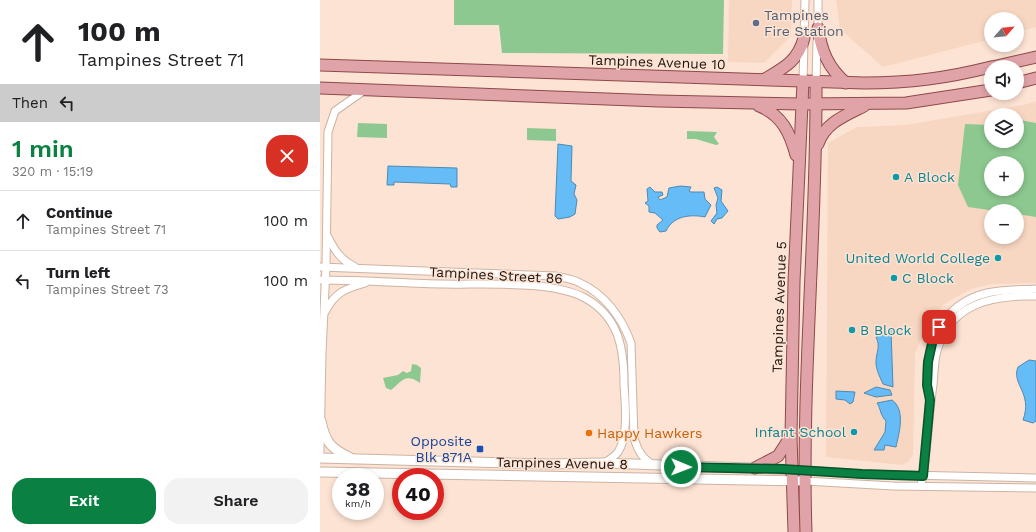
<!DOCTYPE html>
<html lang="en">
<head>
<meta charset="utf-8">
<style>
	body { margin:0; font-family:"Work Sans",sans-serif; background:#f2f2f2; color:#202124; height:100vh; display:flex; flex-direction:column; font-size:15px; white-space:nowrap }
	* { box-sizing:border-box; margin:0 }
	p { font-size:13px; color:#757577 }
	.icon { flex:none; width:22px; height:22px; fill:none; stroke:currentColor; stroke-width:2; stroke-linecap:round; stroke-linejoin:round }
	.map { position:relative; flex:1; overflow:hidden }
	.panel { display:flex; flex-direction:column; background:#fff; width:320px }
	.panel>* { flex:none }
	.guide { background:#fff; color:#202124; overflow:hidden }
	.needle { width:26px; rotate:63deg }
	.buttons { position:absolute; left:664px; top:12px; display:grid; gap:8px }
	.buttons a { display:grid; place-items:center; width:40px; height:40px; border-radius:50%; background:#fff; box-shadow:0 2px 6px #0003; font-size:20px }
	.speed { position:absolute; left:12px; top:468px; display:flex; gap:8px; font-size:20px; font-weight:700; text-align:center }
	.speed>* { display:grid; place-content:center; width:52px; height:52px; border-radius:50%; background:#fff; box-shadow:0 2px 6px #0003; line-height:1 }
	.speed small { font-size:10px; font-weight:400 }
	.speed .limit { border:6px solid #d22; background:#fff; color:#111 }
	.pin { position:absolute; display:grid; place-items:center; width:34px; height:34px; color:#fff; margin:-17px; border-radius:8px; box-shadow:0 2px 6px #0006 }
	.me { position:absolute; width:44px; margin:-22px; rotate:91deg; stroke-linejoin:round; filter:drop-shadow(0 0 3px #0008) }
	.turn { display:flex; align-items:center; gap:14px; height:84px; padding:0 12px; font-size:18px }
	.turn .icon { width:52px; height:52px; stroke-width:2.5 }
	.turn b { display:block; font-size:28px; line-height:34px }
	.then { display:flex; align-items:center; height:38px; padding:0 12px; background:#0003; gap:8px; font-size:15px }
	.round { display:grid; place-items:center; flex:none; width:42px; height:42px; border-radius:16px; background:#f2f2f2 }
	.overview { display:flex; align-items:center; justify-content:space-between; height:68px; padding:0 12px }
	h1 { font-size:24px; font-weight:600; line-height:30px; color:#0b8043 }
	.button { display:flex; gap:8px; margin-top:auto; padding:8px 12px }
	.button a { flex:1; height:46px; border-radius:16px; background:#0b8043; color:#fff; font-size:16px; font-weight:600; line-height:46px; text-align:center }
	.button a+a { background:#f2f2f2; color:#202124 }
	ul { padding:0; list-style:none }
	li { display:flex; align-items:center; gap:12px; height:60px; padding:0 12px; border-top:1px solid #e0e0e0 }
	li div { flex:1 }
	li b { display:block; font-size:15px }
	li em { font-style:normal }
	main { display:flex; flex:1; min-height:0 }
	.map>svg:first-child { display:block }
	.built { fill:#f8d7c2; fill-rule:evenodd }
	.green { fill:#8dc890; fill-rule:evenodd }
	.water { fill:#65bcf7; stroke:#4f89b1 }
	.lines { fill:none; stroke-linecap:round; stroke-linejoin:round }
	.minor-casing { stroke:#ccb4a4; stroke-width:9 }
	.tertiary-casing { stroke:#ccb4a4; stroke-width:11 }
	.primary-casing { stroke:#8e494b; stroke-width:13 }
	.minor { stroke:#fff; stroke-width:7 }
	.tertiary { stroke:#fff; stroke-width:9 }
	.primary { stroke:#e0a3a7; stroke-width:11 }
	.route-casing { stroke:#07532c; stroke-width:10 }
	.route { stroke:#0b8043; stroke-width:7 }
	.service-dot { fill:#5c6f8a; stroke:#fde3d3; stroke-width:1.5 }
	.culture-dot { fill:#0f9aa8; stroke:#fde3d3; stroke-width:1.5 }
	.food-dot { fill:#e8710a; stroke:#fde3d3; stroke-width:1.5 }
	.transit-dot { fill:#1a4fb4; stroke:#fde3d3; stroke-width:1.5 }
	.labels { text-anchor:middle; stroke-width:3; stroke-linejoin:round; paint-order:stroke }
	.service-label { font-size:14px; fill:#4e5e75; stroke:#fde3d3; text-anchor:start }
	.street-label { font-size:14px; fill:#1c130e; stroke:#fde3d3 }
	.culture-label { font-size:14px; fill:#0d838f; stroke:#fde3d3; text-anchor:start }
	.food-label { font-size:14px; fill:#c56008; stroke:#fde3d3; text-anchor:start }
	.transit-label { font-size:14px; fill:#164399; stroke:#fde3d3; text-anchor:end }
</style>
</head>
<body>
<main>
<section class="panel">
<div class="guide">
<div class="turn"><svg class="icon" aria-label="ahead" viewBox="0 0 24 24"><path d="M12 20V5M6 11l6-6 6 6"/></svg><div><b>100 m</b>Tampines Street 71</div></div>
<div class="then">Then<svg class="icon" aria-label="left" viewBox="0 0 24 24"><path d="M17 20v-9H6M10 6l-5 5 5 5"/></svg></div>
</div>
<div class="overview"><div><h1>1 min</h1><p>320 m · 15:19</p></div><a class="round" style="background:#d93025;color:#fff"><svg class="icon" aria-label="close" viewBox="0 0 24 24"><path d="M6 6l12 12M18 6L6 18"/></svg></a></div>
<ul>
<li><svg class="icon" aria-label="ahead" viewBox="0 0 24 24"><path d="M12 20V5M6 11l6-6 6 6"/></svg><div><b>Continue</b><p>Tampines Street 71</p></div><em>100 m</em></li>
<li><svg class="icon" aria-label="left" viewBox="0 0 24 24"><path d="M17 20v-9H6M10 6l-5 5 5 5"/></svg><div><b>Turn left</b><p>Tampines Street 73</p></div><em>100 m</em></li>
</ul>
<div class="button"><a>Exit</a><a>Share</a></div>
</section>
<div class="map">
<svg width="716" height="532" viewBox="0 0 716 532">
	<rect width="100%" height="100%" fill="#fde3d3"/>
	<!-- built -->
	<g class="built">
		<path d="M409,0H472L471,36L444,63L408,62Z"/>
		<path d="M516,0H716V27L697,32V19H671V39L563,67L520,29Z"/>
		<path d="M716,101V283L672,284L651,289L624,304L608,324L595,353L593,455L588,462L582,465L506,457L508,143L537,127L586,125L708,104ZM671,115H697V141H671ZM671,163H697V189H671ZM671,211H697V237H671Z"/>
	</g>
	<!-- green -->
	<g class="green">
		<path d="M134,0H404L403,54L182,53L179,25H134Z"/>
		<path d="M700,120L716,123V217L697,214V211H676L648,207L638,185L645,124L671,125V141H697V121ZM671,163H697V189H671Z"/>
		<path d="M38,123L67,124V138L37,137Z"/>
		<path d="M207,128L236,129V141L207,140Z"/>
		<path d="M367,131L397,132L394,137L399,144L396,145L376,139H367Z"/>
		<path d="M92,364L97,365L101,368L100,383C84,372 81,383 71,390L66,388L63,378L78,375L83,371L87,373L91,371Z"/>
	</g>
	<!-- water -->
	<g class="water">
		<path d="M238,144L252,146L251,181L256,185L254,194L257,200L255,214L250,217L238,219L235,216Z"/>
		<path d="M68,166L137,168V187H131L130,184L74,182V185H67Z"/>
		<path d="M360,186L371,187L369,191L371,192H384L385,199L391,205L385,217C370,214 353,216 346,231L340,232L337,228V225L343,220L335,213L329,212V206L325,203L328,201L327,189L330,187L335,192H342L343,195L338,197L340,200L347,197L349,188Z"/>
		<path d="M397,187L402,190L401,201L408,211L402,218L397,219L394,224L391,221L397,213L396,205L398,198L394,188Z"/>
		<path d="M571,330L573,387L563,384C560,377 556,370 556,362C556,352 561,347 556,337Z"/>
		<path d="M709,360L716,361V421L713,423L703,420C713,393 691,384 698,367Z"/>
		<path d="M556,387L570,390L572,395L556,397L544,393Z"/>
		<path d="M516,391L535,392L533,402L530,404L525,400L516,399Z"/>
		<path d="M572,400C586,410 579,433 576,447L565,445L564,450H554L565,432L566,421C560,415 561,409 557,403Z"/>
	</g>
	<g class="lines">
		<defs>
			<g id="minor">
				<path d="M498,30V0"/>
				<path d="M483,82L485,0"/>
				<path d="M496,83L497,41"/>
				<path d="M8,237C15,251 21,260 35,267"/>
				<path d="M0,267L236,276C244,278 253,279 260,283C285,294 302,318 311,343L314,438C318,451 322,458 333,465"/>
				<path d="M0,280C41,280 83,283 124,284C163,285 232,280 265,298C299,317 304,348 304,384C305,403 309,436 298,452C295,456 289,460 284,463"/>
				<path d="M5,312C15,292 25,289 45,283"/>
				<path d="M609,394C600,350 621,304 667,293C683,289 700,290 716,289"/>
				<path d="M0,452L2,353L6,267L8,132L15,111L45,90"/>
				<path d="M485,470L542,474L716,478"/>
				<path d="M485,481L573,486L716,488"/>
				<path d="M601,485C608,452 608,418 613,385C614,375 614,365 616,355C628,304 670,295 716,296"/>
			</g>
			<g id="tertiary">
				<path d="M1,421C5,441 10,448 29,457"/>
				<path d="M0,458L229,464L284,463L485,470"/>
				<path d="M0,472L485,481"/>
			</g>
			<g id="primary">
				<path d="M498,28C501,50 508,68 526,83"/>
				<path d="M0,65L544,83C590,83 627,78 671,67"/>
				<path d="M672,67L716,57"/>
				<path d="M445,79C464,68 478,61 484,38"/>
				<path d="M697,83L716,78"/>
				<path d="M0,88L339,101L482,104L586,103L671,90"/>
				<path d="M439,106C462,115 470,133 476,155"/>
				<path d="M498,144C505,123 524,116 544,106"/>
				<path d="M435,468L458,456L471,436"/>
				<path d="M474,532L471,436L474,282L483,82"/>
				<path d="M486,532C481,382 497,233 496,83"/>
			</g>
		</defs>
		<!-- minor casing -->
		<use href="#minor" class="minor-casing"/>
		<!-- tertiary casing -->
		<use href="#tertiary" class="tertiary-casing"/>
		<!-- primary casing -->
		<use href="#primary" class="primary-casing"/>
		<!-- minor -->
		<use href="#minor" class="minor"/>
		<!-- tertiary -->
		<use href="#tertiary" class="tertiary"/>
		<!-- primary -->
		<use href="#primary" class="primary"/>
	</g>
	<g class="lines">
		<defs>
			<path id="route" d="M361,467L462,469L542,474L603,476L610,400L607,385L608,362L613,339L619,327"/>
		</defs>
		<!-- route casing -->
		<use href="#route" class="route-casing"/>
		<!-- route -->
		<use href="#route" class="route"/>
	</g>
	<!-- markers -->
	<circle class="service-dot" cx="436" cy="23" r="4"/>
	<g class="culture-dot">
		<circle cx="576" cy="177" r="4"/>
		<circle cx="678" cy="258" r="4"/>
		<circle cx="574" cy="278" r="4"/>
		<circle cx="532" cy="330" r="4"/>
		<circle cx="534" cy="432" r="4"/>
	</g>
	<circle class="food-dot" cx="269" cy="433" r="4"/>
	<rect class="transit-dot" x="156" y="445" width="8" height="8" rx="2"/>
	<g class="labels">
		<!-- service labels -->
		<g class="service-label">
			<text x="444" y="20">Tampines<tspan x="444" dy="16">Fire Station</tspan></text>
		</g>
		<!-- street labels -->
		<g class="street-label">
			<text transform="translate(337 62) rotate(2)" y="5">Tampines Avenue 10</text>
			<text transform="translate(176 275) rotate(3)" y="5">Tampines Street 86</text>
			<text transform="translate(459 307) rotate(-88)" y="5">Tampines Avenue 5</text>
			<text transform="translate(242 463) rotate(1)" y="5">Tampines Avenue 8</text>
		</g>
		<!-- culture labels -->
		<g class="culture-label">
			<text x="584" y="182">A Block</text>
			<text x="670" y="263" text-anchor="end">United World College</text>
			<text x="582" y="283">C Block</text>
			<text x="540" y="335">B Block</text>
			<text x="526" y="437" text-anchor="end">Infant School</text>
		</g>
		<!-- food labels -->
		<g class="food-label">
			<text x="277" y="438">Happy Hawkers</text>
		</g>
		<!-- transit labels -->
		<g class="transit-label">
			<text x="152" y="446">Opposite<tspan x="152" dy="16">Blk 871A</tspan></text>
		</g>
	</g>
</svg>
<div class="buttons">
<a><svg class="needle" viewBox="-14 -14 28 28"><path d="M0-13l5 13h-10z" fill="#e53935"/><path d="M0 13l5-13h-10z" fill="#757577"/></svg></a>
<a><svg class="icon" aria-label="sound" viewBox="0 0 24 24"><path d="M4 9h4l5-4v14l-5-4H4zM17 9q2 3 0 6"/></svg></a>
<a><svg class="icon" aria-label="layers" viewBox="0 0 24 24"><path d="M12 4l9 5-9 5-9-5zM3 14l9 5 9-5"/></svg></a>
<a>+</a>
<a>−</a>
</div>
<div class="speed"><div>38<small>km/h</small></div><div class="limit">40</div></div>
<div class="pin" style="left:619px;top:327px;background:#d93025"><svg class="icon" aria-label="arrive" viewBox="0 0 24 24"><path d="M6 21V4h12l-3 4 3 4H6"/></svg></div>
<svg class="me" style="left:361px;top:467px" viewBox="-20 -20 40 40"><circle r="17" fill="#0b8043" stroke="#fff" stroke-width="3"/><path d="M0-11L8 9 0 5-8 9z" fill="#fff"/></svg>
</div>
</main>
</body>
</html>
